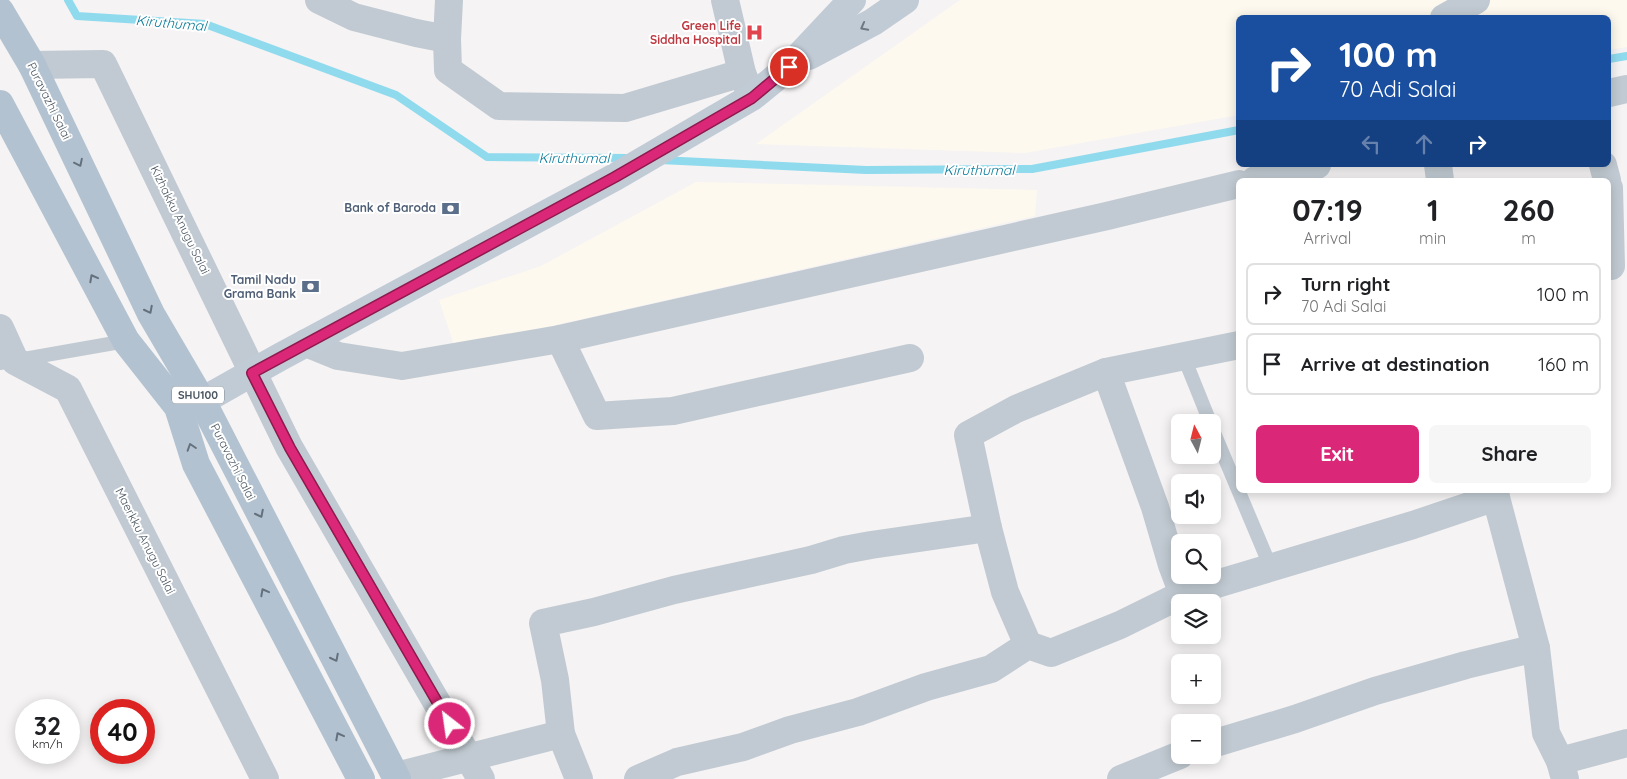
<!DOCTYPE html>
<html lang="en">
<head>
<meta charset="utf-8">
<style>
	body { margin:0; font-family:Quicksand,sans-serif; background:#f6f6f6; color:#202124; height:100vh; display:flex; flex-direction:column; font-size:19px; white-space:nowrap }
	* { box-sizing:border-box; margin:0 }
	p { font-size:16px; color:#757577 }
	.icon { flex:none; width:28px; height:28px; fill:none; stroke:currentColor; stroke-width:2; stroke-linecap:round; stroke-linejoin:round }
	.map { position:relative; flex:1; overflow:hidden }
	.side { position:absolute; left:1236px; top:178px; width:375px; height:315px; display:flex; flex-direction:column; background:#fff; border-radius:8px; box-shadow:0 2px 12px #0003 }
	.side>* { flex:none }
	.guide { position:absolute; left:1236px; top:15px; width:375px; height:152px; border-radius:8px; box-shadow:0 2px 12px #0003; background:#1a4fa0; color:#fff; overflow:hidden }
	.needle { width:32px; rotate:353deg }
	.tools { position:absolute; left:1171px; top:414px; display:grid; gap:10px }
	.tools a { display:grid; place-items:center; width:50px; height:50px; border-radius:8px; background:#fff; box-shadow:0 2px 12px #0003; font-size:25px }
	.speed { position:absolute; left:15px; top:699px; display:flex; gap:10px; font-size:25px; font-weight:700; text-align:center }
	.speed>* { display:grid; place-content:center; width:65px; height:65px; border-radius:50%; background:#fff; box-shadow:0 2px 12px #0003; line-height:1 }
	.speed small { font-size:12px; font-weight:400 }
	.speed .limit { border:8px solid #d22; background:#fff; color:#111 }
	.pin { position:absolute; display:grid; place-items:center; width:42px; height:42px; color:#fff; margin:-21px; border:2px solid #fff; border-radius:50%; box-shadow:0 1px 5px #0007 }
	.me { position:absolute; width:55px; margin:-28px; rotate:330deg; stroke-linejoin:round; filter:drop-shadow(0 0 4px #0008) }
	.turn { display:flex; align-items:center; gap:18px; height:105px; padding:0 20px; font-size:22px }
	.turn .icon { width:65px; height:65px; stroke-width:2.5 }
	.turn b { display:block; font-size:35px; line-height:42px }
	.lanes { display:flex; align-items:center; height:48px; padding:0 20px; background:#0003; justify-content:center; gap:25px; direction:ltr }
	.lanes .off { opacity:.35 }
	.eta { display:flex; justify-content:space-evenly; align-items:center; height:85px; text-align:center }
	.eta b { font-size:30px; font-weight:700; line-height:35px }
	.primary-button { display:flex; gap:10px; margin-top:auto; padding:10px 20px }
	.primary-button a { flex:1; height:58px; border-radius:8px; background:#db2777; color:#fff; font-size:20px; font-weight:700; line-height:58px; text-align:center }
	.primary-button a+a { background:#f6f6f6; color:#202124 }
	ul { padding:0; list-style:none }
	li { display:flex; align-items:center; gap:15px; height:62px; margin:0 10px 8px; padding:0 10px; border:2px solid #e0e0e0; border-radius:8px }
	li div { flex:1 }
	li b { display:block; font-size:19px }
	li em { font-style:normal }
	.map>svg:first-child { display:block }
	.commercial { fill:#fdf9ef }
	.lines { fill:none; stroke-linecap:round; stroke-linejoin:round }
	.stream { stroke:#90daee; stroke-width:8 }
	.service { stroke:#c1cad2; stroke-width:14 }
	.minor { stroke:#c1cad2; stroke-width:28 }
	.tertiary { stroke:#c1cad2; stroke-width:28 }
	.secondary { stroke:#c1cbd6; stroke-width:28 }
	.primary { stroke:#b3c2d1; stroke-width:28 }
	.oneway { stroke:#6e7984 }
	.oneway2 { stroke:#64717d }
	.route-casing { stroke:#8e194d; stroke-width:12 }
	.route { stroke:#db2777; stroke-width:9 }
	.labels { text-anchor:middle; stroke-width:4; stroke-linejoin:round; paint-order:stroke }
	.shield { fill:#fff; stroke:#808990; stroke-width:1 }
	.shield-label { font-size:11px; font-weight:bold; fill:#4a5661 }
	.health-label { font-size:12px; font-weight:bold; fill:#be3a42; stroke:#fff; text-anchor:end }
	.street-label { font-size:12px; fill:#4a5661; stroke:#fff }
	.service-label { font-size:12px; font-weight:bold; fill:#4e5e75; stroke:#fff; text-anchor:end }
	.water-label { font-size:14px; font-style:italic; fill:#0c7c9b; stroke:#fff }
</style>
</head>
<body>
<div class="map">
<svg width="1627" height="779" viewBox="0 0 1627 779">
	<rect width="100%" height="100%" fill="#f5f3f3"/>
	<!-- commercial -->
	<g class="commercial">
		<path d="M960,0H1627V47L1609,50V18H1239V115L1025,153L756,144Z"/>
		<path d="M696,182L1037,190L1035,216L455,348L439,300L541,266Z"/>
	</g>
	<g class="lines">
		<!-- stream -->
		<g class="stream">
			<path d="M68,0L77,16L205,24L396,95L487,157L628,158"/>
			<path d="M1609,59L1627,56"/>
			<path d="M660,160L866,170L1032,169L1239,130"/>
		</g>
		<!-- service -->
		<g class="service">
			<path d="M1183,355L1210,422"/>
			<path d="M0,363L126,341"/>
			<path d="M1212,428L1271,568"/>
		</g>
		<!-- minor -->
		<g class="minor">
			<path d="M319,0L354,17L416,33L447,39"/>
			<path d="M449,0L447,39L448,70L499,106L625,108L742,73"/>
			<path d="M725,0L742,73L749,90"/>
			<path d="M1444,18L1476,0"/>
			<path d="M1609,93L1627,89"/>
			<path d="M1438,165L1440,180"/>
			<path d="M1603,165L1607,180"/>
			<path d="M1255,180L1317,165"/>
			<path d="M1609,188L1611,266H1609"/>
			<path d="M560,339L597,416L673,411L910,358"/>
			<path d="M306,343L338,356L402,366L560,339L1107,216L1239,184"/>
			<path d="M1494,490L1536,648L1546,733L1560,761L1565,779"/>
			<path d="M1183,594L1172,565L1155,507L1106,372L1239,345"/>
			<path d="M1028,645L1005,592L988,528L968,435L1016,409L1106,372"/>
			<path d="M561,734L579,779"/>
			<path d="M1212,744L1295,719L1375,691L1466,665L1536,648"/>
			<path d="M1560,761L1627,743"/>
			<path d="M396,776L561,734L555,680L543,623L594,612L674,590L811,560L844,550L871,545L988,528"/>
			<path d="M638,779L677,762L743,747L790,730L858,712L926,687L991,669L1028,645L1051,653L1120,625L1183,594L1413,525L1496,497"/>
			<path d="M1121,779L1180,755"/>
		</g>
		<!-- tertiary -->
		<g class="tertiary">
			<path d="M32,65L103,64L289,447L481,779"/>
			<path d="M0,328L15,361L68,389L265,779"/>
		</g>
		<!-- secondary -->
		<g class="secondary">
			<path d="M809,56L873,22L905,0"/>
			<path d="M180,407L202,401L280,357L615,177L752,97L789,67L852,0"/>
		</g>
		<!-- primary -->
		<g class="primary">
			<path d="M0,11L32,65L151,314L202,401L397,779"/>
			<path d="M0,104L126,341L178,407L196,464L361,779"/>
		</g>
	</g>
	<!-- one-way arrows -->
	<defs><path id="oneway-chevron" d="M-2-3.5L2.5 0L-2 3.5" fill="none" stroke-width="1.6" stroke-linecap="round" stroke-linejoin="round" transform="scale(1.25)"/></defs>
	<use class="oneway" href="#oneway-chevron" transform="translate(864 27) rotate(152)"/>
	<g class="oneway2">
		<use href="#oneway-chevron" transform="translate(79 163) rotate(64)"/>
		<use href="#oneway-chevron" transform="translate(93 278) rotate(-118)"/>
		<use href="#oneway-chevron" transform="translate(149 310) rotate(63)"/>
		<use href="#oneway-chevron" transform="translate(191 447) rotate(-108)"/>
		<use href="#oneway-chevron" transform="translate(260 514) rotate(63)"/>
		<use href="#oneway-chevron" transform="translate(264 592) rotate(-118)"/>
		<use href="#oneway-chevron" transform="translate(335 658) rotate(63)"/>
		<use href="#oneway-chevron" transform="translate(339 736) rotate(-118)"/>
	</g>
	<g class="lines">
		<defs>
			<path id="route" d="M450,724L290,448L252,373L615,177L752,98L789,67"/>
		</defs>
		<!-- route casing -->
		<use href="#route" class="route-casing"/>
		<!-- route -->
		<use href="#route" class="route"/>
	</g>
	<!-- icons -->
	<defs>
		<symbol id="hospital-bare" viewBox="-9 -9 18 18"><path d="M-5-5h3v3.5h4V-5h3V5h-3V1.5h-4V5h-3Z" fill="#e0444e" stroke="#fff" stroke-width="2.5" paint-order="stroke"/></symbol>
		<symbol id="bank-bare" viewBox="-9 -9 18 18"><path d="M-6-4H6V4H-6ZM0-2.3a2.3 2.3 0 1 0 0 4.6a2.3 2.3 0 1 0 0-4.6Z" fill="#5c6f8a" stroke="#fff" stroke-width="2.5" paint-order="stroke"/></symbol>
	</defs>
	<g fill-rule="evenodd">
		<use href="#hospital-bare" x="742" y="20" width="25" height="25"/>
		<use href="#bank-bare" x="438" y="196" width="25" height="25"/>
		<use href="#bank-bare" x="298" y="274" width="25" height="25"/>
	</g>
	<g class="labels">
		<!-- shield labels -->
		<rect class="shield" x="172" y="386.5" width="52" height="17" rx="4"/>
		<g class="shield-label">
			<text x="198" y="399">SHU100</text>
		</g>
		<!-- health labels -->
		<g class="health-label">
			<text x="741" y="30">Green Life<tspan x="741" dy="14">Siddha Hospital</tspan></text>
		</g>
		<!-- street labels -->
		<g class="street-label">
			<text transform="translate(49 101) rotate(64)" y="4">Puravazhi Salai</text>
			<text transform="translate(180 220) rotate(64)" y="4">Kizhakku Anugu Salai</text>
			<text transform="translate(233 462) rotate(63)" y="4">Puravazhi Salai</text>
			<text transform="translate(145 541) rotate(63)" y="4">Maerkku Anugu Salai</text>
		</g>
		<!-- service labels -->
		<g class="service-label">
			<text x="436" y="212">Bank of Baroda</text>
			<text x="296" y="284">Tamil Nadu<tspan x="296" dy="14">Grama Bank</tspan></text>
		</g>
		<!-- water labels -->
		<g class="water-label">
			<text transform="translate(171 23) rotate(5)" y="5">Kiruthumal</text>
			<text x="574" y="163">Kiruthumal</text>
			<text x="979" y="175">Kiruthumal</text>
		</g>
	</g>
</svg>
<div class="tools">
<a><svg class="needle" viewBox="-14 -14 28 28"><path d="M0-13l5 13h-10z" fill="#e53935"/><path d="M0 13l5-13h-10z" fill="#757577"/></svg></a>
<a><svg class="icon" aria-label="sound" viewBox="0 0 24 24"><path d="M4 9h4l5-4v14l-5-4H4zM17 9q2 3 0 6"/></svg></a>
<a><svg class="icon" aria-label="search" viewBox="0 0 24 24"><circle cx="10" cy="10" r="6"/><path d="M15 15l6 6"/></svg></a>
<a><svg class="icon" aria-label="layers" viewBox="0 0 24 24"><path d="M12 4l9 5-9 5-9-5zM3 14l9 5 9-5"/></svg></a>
<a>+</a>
<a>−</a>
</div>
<div class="speed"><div>32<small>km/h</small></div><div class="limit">40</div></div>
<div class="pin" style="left:789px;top:67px;background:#d93025"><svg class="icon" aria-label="arrive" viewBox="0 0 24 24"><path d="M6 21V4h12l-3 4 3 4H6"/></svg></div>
<svg class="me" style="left:450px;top:724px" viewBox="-20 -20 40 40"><circle r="17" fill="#db2777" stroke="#fff" stroke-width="3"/><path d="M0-11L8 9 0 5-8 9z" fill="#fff"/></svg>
<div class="guide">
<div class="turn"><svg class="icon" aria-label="right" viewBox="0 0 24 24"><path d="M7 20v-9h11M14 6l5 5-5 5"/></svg><div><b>100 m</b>70 Adi Salai</div></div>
<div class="lanes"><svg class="icon off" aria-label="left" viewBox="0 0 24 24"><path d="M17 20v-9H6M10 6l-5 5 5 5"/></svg><svg class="icon off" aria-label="ahead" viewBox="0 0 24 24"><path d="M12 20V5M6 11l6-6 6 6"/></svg><svg class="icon" aria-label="right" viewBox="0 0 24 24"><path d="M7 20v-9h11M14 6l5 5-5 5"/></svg></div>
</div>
<section class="side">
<div class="eta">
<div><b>07:19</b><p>Arrival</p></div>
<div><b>1</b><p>min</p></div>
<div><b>260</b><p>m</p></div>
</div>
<ul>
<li><svg class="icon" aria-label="right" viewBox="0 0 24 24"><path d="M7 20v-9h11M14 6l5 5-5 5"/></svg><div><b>Turn right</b><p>70 Adi Salai</p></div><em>100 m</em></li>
<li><svg class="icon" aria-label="arrive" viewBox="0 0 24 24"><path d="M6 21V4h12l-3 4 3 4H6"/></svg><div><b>Arrive at destination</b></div><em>160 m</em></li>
</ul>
<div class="primary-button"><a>Exit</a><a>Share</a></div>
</section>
</div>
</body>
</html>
